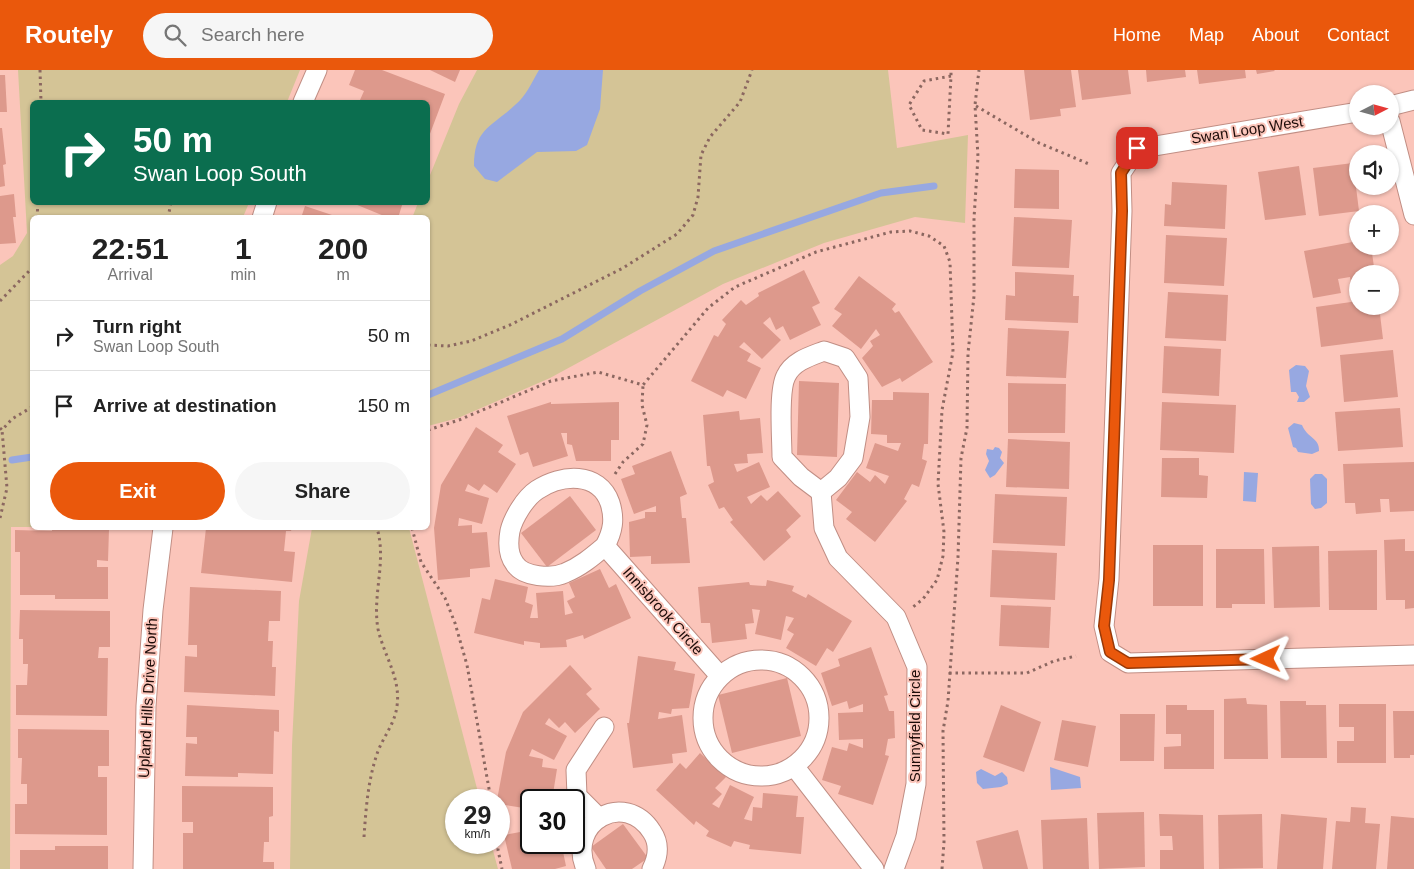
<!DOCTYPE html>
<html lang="en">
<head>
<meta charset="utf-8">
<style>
	body { margin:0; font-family:Arial,sans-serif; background:#f6f6f6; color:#222; height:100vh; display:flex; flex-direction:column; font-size:19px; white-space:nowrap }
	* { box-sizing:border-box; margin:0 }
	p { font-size:16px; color:#767676 }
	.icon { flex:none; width:28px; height:28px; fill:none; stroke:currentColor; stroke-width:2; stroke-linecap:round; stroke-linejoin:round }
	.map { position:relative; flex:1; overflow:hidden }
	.drawer { position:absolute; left:30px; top:145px; width:400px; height:315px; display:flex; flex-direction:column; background:#fff; border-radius:8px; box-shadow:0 1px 4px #0004 }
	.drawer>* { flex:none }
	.top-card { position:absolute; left:30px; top:30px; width:400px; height:105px; border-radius:8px; box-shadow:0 1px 4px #0004; background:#0b6e4f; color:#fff; overflow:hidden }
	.needle { width:32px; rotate:84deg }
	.controls { position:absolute; left:1349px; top:15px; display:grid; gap:10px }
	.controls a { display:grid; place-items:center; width:50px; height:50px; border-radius:50%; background:#fff; box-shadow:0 1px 4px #0004; font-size:25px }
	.speed { position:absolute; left:445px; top:719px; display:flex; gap:10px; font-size:25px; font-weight:700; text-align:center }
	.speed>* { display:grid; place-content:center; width:65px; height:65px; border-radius:50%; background:#fff; box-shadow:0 1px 4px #0004; line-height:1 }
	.speed small { font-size:12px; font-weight:400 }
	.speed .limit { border:2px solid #111; border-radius:8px; background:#fff; color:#111 }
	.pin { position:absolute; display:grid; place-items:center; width:42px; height:42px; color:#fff; margin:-21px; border-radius:10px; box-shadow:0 2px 8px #0006 }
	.me { position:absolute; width:55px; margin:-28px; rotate:269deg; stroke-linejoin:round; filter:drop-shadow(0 0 4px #0008) }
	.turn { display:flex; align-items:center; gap:18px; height:105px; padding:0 20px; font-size:22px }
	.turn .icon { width:65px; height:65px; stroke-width:2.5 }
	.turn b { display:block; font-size:35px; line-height:42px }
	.eta { display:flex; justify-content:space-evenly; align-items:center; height:85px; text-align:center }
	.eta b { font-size:30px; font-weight:600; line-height:35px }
	.action { display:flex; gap:10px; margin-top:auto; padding:10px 20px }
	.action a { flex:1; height:58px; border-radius:30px; background:#ea580c; color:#fff; font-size:20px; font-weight:600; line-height:58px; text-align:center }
	.action a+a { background:#f6f6f6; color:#222 }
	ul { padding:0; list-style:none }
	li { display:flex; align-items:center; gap:15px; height:70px; padding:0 20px; border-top:1px solid #e0e0e0 }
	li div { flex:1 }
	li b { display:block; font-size:19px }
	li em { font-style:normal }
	header { display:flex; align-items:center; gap:30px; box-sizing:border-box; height:70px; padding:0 25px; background:#ea580c; color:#fff }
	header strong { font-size:24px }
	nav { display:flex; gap:28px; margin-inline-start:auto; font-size:18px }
	.search { width:350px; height:45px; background:#f6f6f6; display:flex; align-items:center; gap:12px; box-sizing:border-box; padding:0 18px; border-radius:28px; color:#767676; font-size:19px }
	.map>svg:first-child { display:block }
	.green { fill:#d4c496 }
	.water { fill:#97a8e1 }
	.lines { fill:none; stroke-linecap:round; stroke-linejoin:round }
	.stream { stroke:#97a8e1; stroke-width:7 }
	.building { fill:#dd998c }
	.street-casing { stroke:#c18e84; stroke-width:21 }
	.path { stroke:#8b6760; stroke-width:3; stroke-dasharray:2.5 4; stroke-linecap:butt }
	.street { stroke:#fff; stroke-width:19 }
	.route-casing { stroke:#983908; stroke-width:12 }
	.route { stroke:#ea580c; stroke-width:9 }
	.labels { text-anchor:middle; stroke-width:4; stroke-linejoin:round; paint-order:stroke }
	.street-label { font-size:15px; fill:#1c0b08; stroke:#fbc5ba }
</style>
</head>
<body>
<header>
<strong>Routely</strong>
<div class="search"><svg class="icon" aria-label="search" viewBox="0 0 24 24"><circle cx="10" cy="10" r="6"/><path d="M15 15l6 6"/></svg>Search here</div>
<nav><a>Home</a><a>Map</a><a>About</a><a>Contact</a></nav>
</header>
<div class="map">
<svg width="1414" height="799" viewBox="0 0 1414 799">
	<rect width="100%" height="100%" fill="#fbc5ba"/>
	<!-- green -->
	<g class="green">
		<path d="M18,0H300L287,32H32V132L249,133L243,147L32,148V457H11L10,799H0V195L13,186L27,163Z"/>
		<path d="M477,0H888L897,78L968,65L965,153L915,147L824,173L723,214L550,308L458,348L428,356V148H412L418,133L428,132V110L459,34Z"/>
		<path d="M312,458H409L480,730H456V772L491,773L498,799H290L292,675L299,531Z"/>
	</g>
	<!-- water -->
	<g class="water">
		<path d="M539,0H603L600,39L587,75L576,81L537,82L497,112L485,109L474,96C474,58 492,57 515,35C526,26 532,12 539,0Z"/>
		<path d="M1296,295L1305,296L1309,301L1306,316L1310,327L1304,332H1297L1299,327L1296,322H1291L1289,300Z"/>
		<path d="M1294,353L1302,355C1307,368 1320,368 1319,381L1312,384L1298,382L1296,378L1293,377L1288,358Z"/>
		<path d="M995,377L999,378L1002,382L1000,388L1004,393L995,405L990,408L985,400L989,391L986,384L987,379L993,380Z"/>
		<path d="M1244,402L1258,403L1256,432L1243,431Z"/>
		<path d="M1315,404H1322L1327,409V433L1321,438L1315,439L1311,434L1310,409Z"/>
		<path d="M1050,697L1080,707L1081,718L1051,720Z"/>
		<path d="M981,699L995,706L1002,702L1007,707L1008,714L1001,717L983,719L977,713L976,702Z"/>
	</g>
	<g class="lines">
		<!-- stream -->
		<g class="stream">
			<path d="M428,325L562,269L640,221L714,181L881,123L934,116"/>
			<path d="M12,390L32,387"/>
		</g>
	</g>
	<!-- building -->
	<g class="building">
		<path d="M355,0H382L445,24L428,69V32H366L360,30L364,21L349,15Z"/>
		<path d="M430,0H460L455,12Z"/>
		<path d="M1024,0H1071L1076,37L1060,39L1061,46L1030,50Z"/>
		<path d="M1078,0H1128L1131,24L1082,30Z"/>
		<path d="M1146,0H1185L1186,7L1147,12Z"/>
		<path d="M1197,0H1245L1246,8L1199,14Z"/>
		<path d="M1256,0H1274L1275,1L1257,4Z"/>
		<path d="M0,5H5L7,42H0Z"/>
		<path d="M0,58H2L6,94L3,95L5,116L0,117Z"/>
		<path d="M1353,93L1359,141L1319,146L1313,98Z"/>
		<path d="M1299,96L1306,145L1265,150L1258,102Z"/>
		<path d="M1015,99L1059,100V139L1014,138Z"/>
		<path d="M1172,112L1227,115L1225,159L1164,156L1165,134L1171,135Z"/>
		<path d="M14,124L16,147H13L16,173L0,174V126Z"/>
		<path d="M350,132H403L398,148H389Z"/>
		<path d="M305,136L338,147V148H301Z"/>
		<path d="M1014,147L1072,150L1069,198L1012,196Z"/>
		<path d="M1166,165L1227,168L1224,216L1164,213Z"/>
		<path d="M1358,171V176H1371L1375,204H1358V220L1352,221L1350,207L1338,209L1341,223L1313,228L1304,181Z"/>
		<path d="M804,200L820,233L812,237L821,255L790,270L783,256L776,260L770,247L763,253L781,270L762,289L744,272L739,277L751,284L747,291L761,298L746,329L727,320L723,327L691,311L714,265L718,267L726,254L722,250L741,230L746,235L759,226L758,223Z"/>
		<path d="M1015,202L1074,205L1073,226H1079L1078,253L1005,250L1006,225L1015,226Z"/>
		<path d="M859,206L896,234L892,239L895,243L899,241L933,292L902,312L900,308L882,317L862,288L873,276L870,271L880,265L876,259L861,279L832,256L842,244L834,239Z"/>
		<path d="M1168,222L1228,225L1226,271L1165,268Z"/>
		<path d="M1358,231V236H1379L1383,269L1321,277L1316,237Z"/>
		<path d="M1008,258L1069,261L1066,308L1006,306Z"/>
		<path d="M1164,276L1221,279L1219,326L1162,323Z"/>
		<path d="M1393,280L1398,327L1344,332L1340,285Z"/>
		<path d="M799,311L839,313L837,387L797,385Z"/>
		<path d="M1008,313L1066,314L1065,363H1008Z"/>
		<path d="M893,322L929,323L928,374H924L922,389L927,391L919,417L912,414L904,429L907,431L875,472L846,449L852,442L836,430L857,402L870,412L875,405L885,414L889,406L866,398L875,373L898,381L901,373H887V365L871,364L872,330H893Z"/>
		<path d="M551,332V334L619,332V370H611V391H576L572,375L567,374V363H561L568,386L533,397L528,382L520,385L507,346Z"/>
		<path d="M1162,332L1236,335L1234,383L1160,380Z"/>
		<path d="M1400,338L1403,377L1338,381L1335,342Z"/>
		<path d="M739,341L740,350L760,348L763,383L747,384L748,393L734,394L737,402L759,392L770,417L747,427L751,434L761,425L767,431L778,421L801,446L786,460L791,467L764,491L730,452L733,450L724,437L719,439L708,415L714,412L710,396H707L703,345Z"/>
		<path d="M476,357L503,375L498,382L516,394L497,423L484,414L479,421L468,414L465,421L489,428L482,454L459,448L458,456L472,455V463L487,462L490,497L470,499V507L438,510L434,458L441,415Z"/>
		<path d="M1008,369L1070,372L1069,419L1006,417Z"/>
		<path d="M671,381L687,424L680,427L682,448H686L690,493L651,494V486L630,487L629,452L645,448V442H656V436L634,444L621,409L635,404L632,396Z"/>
		<path d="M1162,388H1199V405L1208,406L1207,428L1161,427Z"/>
		<path d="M1414,392V441L1390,442L1389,429H1380L1381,442L1356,444L1355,433H1345L1343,394Z"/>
		<path d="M995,424L1067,427L1065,476L993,473Z"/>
		<path d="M570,426L596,460L547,497L521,463Z"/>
		<path d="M52,458L109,459L108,491L97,490V497H108V529H55V525H20V482H15V460L52,461Z"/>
		<path d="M206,458H292L291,461H286L284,481L295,482L292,512L201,503Z"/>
		<path d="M1405,469V481H1414V538L1405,539V530H1386L1384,470Z"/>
		<rect x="1153" y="475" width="50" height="61"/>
		<path d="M1319,476L1320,537L1274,538L1272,477Z"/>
		<path d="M1216,479H1264L1265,534H1232V538H1216Z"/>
		<path d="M992,480L1057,483L1055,530L990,527Z"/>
		<path d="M1377,480V540H1329L1328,481Z"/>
		<path d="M600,499L609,518L616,514L631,548L584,569L583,565L566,570L567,577L540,578V573L524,571V575L474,563L482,528L490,530L495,509L528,517L525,532L533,535L530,548H538L536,523L563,521L565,545L573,543L567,531L575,527L569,513Z"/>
		<path d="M767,510L794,516L792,521L806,528L808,524L852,551L833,582L827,578L816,596L786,578L794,564L787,560L794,548L786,546L781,570L755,564L760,540L752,539L754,553L745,554L747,569L712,573L710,553H701L698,517L749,512L750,515L766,516Z"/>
		<path d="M190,517L281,521L280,551H269L268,571H273L272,597H276L275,626L184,622L185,586L197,587V575H188Z"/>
		<path d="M1001,535L1051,537L1049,578L999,576Z"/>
		<path d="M20,540L110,541V577H99L98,588H108L107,646L16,645V615H27L28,594H23V569H19Z"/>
		<path d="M871,577L888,625L884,626L889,641H894L895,668L888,669L885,685L889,686L873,735L838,724L841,716L822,710L832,677L847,681L849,673L863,678V669L839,670L838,643L863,642V634L849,639L847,631L832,636L821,603L840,596L838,589Z"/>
		<path d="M638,586L676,592L674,600L695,604L689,638L672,639L671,644L659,642L658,649L682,645L687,682L672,684L673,693L633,698L627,653H629Z"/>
		<path d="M570,595L592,619L586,624L600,639L575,663L565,652L559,658L549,648L545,654L567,666L554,690L532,679L529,686L543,689L542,697L557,699L552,730H531L530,739L499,734L497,730L506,682L523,642Z"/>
		<path d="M787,608L801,666L732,683L718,625Z"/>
		<path d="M1246,628L1247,634L1267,635L1268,689H1224V629Z"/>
		<path d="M1280,631H1306V635H1326L1327,688H1281Z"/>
		<path d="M1339,634H1386V693H1337V671H1354V657H1339Z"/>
		<path d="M187,635L279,640V662L274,661L273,704L238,703V707L185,706L186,673L197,674V667H186Z"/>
		<path d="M1001,635L1041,652L1024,702L983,687Z"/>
		<path d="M1166,635H1187V640H1214V699H1164V677L1181,676V664H1166Z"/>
		<path d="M1393,641H1414V685H1410V688H1394Z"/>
		<path d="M1120,644H1155L1154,691H1120Z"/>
		<path d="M1062,650L1096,656L1088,697L1054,690Z"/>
		<path d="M18,659L109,660V696H98V707H107V765L15,764V734H27V714H21L22,688H18Z"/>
		<path d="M700,683L726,707L715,718L722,724L712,734L719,738L730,715L754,727L744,749L752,751L753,737L762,738L763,723L798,726L796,747H804L801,784L749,779L750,775L734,771L731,777L706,766L709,761L696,751L694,755L656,720L680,693L686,699Z"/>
		<path d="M182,716L273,717V746L269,747V772H264L263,792H274V799H183V763H193V752H182Z"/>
		<path d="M1351,737L1366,738L1365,753L1380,754L1376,799H1332L1336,751L1350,752Z"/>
		<path d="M1144,742L1145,797L1099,799L1097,743Z"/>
		<path d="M1159,744L1203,745L1204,799H1160V780H1173L1172,766H1160Z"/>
		<path d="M1262,744L1263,798L1219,799L1218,745Z"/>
		<path d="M1281,744L1327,748L1323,799H1277Z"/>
		<path d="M1391,746L1414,748V799H1387Z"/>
		<path d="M1087,748L1089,799H1043L1041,750Z"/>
		<path d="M623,754L648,788L632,799H606L591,777Z"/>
		<path d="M531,760V772H561L566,796L555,799H512L504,765Z"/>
		<path d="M1018,760L1028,799H983L976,771Z"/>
		<path d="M55,776H108V799H20V780H55Z"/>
	</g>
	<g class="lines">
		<defs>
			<g id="street">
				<path d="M303,32L317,0"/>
				<path d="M1390,36L1414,30"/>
				<path d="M1358,42L1137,79L1121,103L1122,141L1109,509L1104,556L1110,582L1128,593L1414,585"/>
				<path d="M1390,51L1414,145"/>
				<path d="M262,148L267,132"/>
				<path d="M824,281L845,288L858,308L860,347L853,388L838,408L821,422L801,407L782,387C782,369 778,321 786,306C793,291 811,286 824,281Z"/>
				<path d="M821,422L824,458L838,488L896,547L917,597L916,714L906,766L894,799"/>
				<path d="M605,476C592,487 580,497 565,503C552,509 523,507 515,494C508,485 508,472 510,461C513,448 525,428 537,420C561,404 599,401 610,433C615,449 613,461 605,476L720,606"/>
				<circle cx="761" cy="648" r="58"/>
				<path d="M794,696L874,799"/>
				<path d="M599,748L577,726L576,700L604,657"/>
				<path d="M143,799L146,636L153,540L163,458"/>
				<path d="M586,799C566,752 625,719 652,762C660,774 658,787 652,799"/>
			</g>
		</defs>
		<!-- street casing -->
		<use href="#street" class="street-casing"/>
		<!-- path -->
		<g class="path">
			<path d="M40,0L41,32"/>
			<path d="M951,6L924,11L909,35L922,60L948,64L951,6V0"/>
			<path d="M976,36L1039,73L1089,94"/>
			<path d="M37,148L38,132"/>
			<path d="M168,148L171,132"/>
			<path d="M0,231L32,198"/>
			<path d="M428,275L448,276L471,271L510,255L623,198L677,164L693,145L698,127L701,85L710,67L740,32L752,0"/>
			<path d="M0,358L2,360L12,349L32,337"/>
			<path d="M428,360L459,350L551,311L598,302L643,315L708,238L735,217L816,182L891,162L910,161L929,166L944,176L950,192L953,282L942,340L938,414L944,462L943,486L937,510L923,529L913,537"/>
			<path d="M615,404L623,392L643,374L647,355L642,335L643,315"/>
			<path d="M0,448L7,418L2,360"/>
			<path d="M412,458L421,492L445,528L455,553L467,595L491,730"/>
			<path d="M949,603H1027L1054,591L1076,586"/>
			<path d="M499,744L501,756L499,771"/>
			<path d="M364,767C366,738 368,709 378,681C384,666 395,653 397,636C401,608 384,586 378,559C372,525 387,491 377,458"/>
			<path d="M499,772L498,780L502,799"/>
			<path d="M942,799L944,772L943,661L948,631L958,487L961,388L967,358L968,283L974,226V148L978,87L975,35L979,0"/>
		</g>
		<!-- street -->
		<use href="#street" class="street"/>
	</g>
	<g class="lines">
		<defs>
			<path id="route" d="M1137,78L1121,103L1122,141L1109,510L1104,556L1110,582L1128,593L1266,589"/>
		</defs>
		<!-- route casing -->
		<use href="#route" class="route-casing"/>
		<!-- route -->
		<use href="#route" class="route"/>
	</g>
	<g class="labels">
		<!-- street labels -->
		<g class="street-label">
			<text transform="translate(1247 60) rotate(-9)" y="5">Swan Loop West</text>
			<text transform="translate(663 541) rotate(48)" y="5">Innisbrook Circle</text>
			<text transform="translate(148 628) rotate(-87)" y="5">Upland Hills Drive North</text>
			<text transform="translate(915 656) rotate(-90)" y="5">Sunnyfield Circle</text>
		</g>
	</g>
</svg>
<div class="controls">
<a><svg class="needle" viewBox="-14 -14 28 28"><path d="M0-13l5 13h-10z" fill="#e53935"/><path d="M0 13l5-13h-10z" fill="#767676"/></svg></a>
<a><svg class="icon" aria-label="sound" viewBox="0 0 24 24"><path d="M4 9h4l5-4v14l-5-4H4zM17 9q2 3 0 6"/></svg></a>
<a>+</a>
<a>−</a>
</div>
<div class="speed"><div>29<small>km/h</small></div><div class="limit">30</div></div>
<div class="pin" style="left:1137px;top:78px;background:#d93025"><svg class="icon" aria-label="arrive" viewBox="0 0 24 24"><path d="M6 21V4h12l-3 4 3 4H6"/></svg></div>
<svg class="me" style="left:1266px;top:589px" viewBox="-20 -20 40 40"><path d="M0-17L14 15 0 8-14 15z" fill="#ea580c" stroke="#fff" stroke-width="4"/></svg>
<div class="top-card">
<div class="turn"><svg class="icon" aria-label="right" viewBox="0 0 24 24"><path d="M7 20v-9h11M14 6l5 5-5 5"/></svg><div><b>50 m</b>Swan Loop South</div></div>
</div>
<section class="drawer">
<div class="eta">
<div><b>22:51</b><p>Arrival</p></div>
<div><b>1</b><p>min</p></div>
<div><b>200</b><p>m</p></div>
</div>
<ul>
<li><svg class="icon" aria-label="right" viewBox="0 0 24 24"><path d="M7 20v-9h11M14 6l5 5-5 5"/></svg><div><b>Turn right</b><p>Swan Loop South</p></div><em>50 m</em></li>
<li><svg class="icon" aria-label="arrive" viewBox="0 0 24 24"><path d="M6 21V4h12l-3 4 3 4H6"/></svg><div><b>Arrive at destination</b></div><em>150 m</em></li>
</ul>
<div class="action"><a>Exit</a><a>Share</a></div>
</section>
</div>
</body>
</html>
